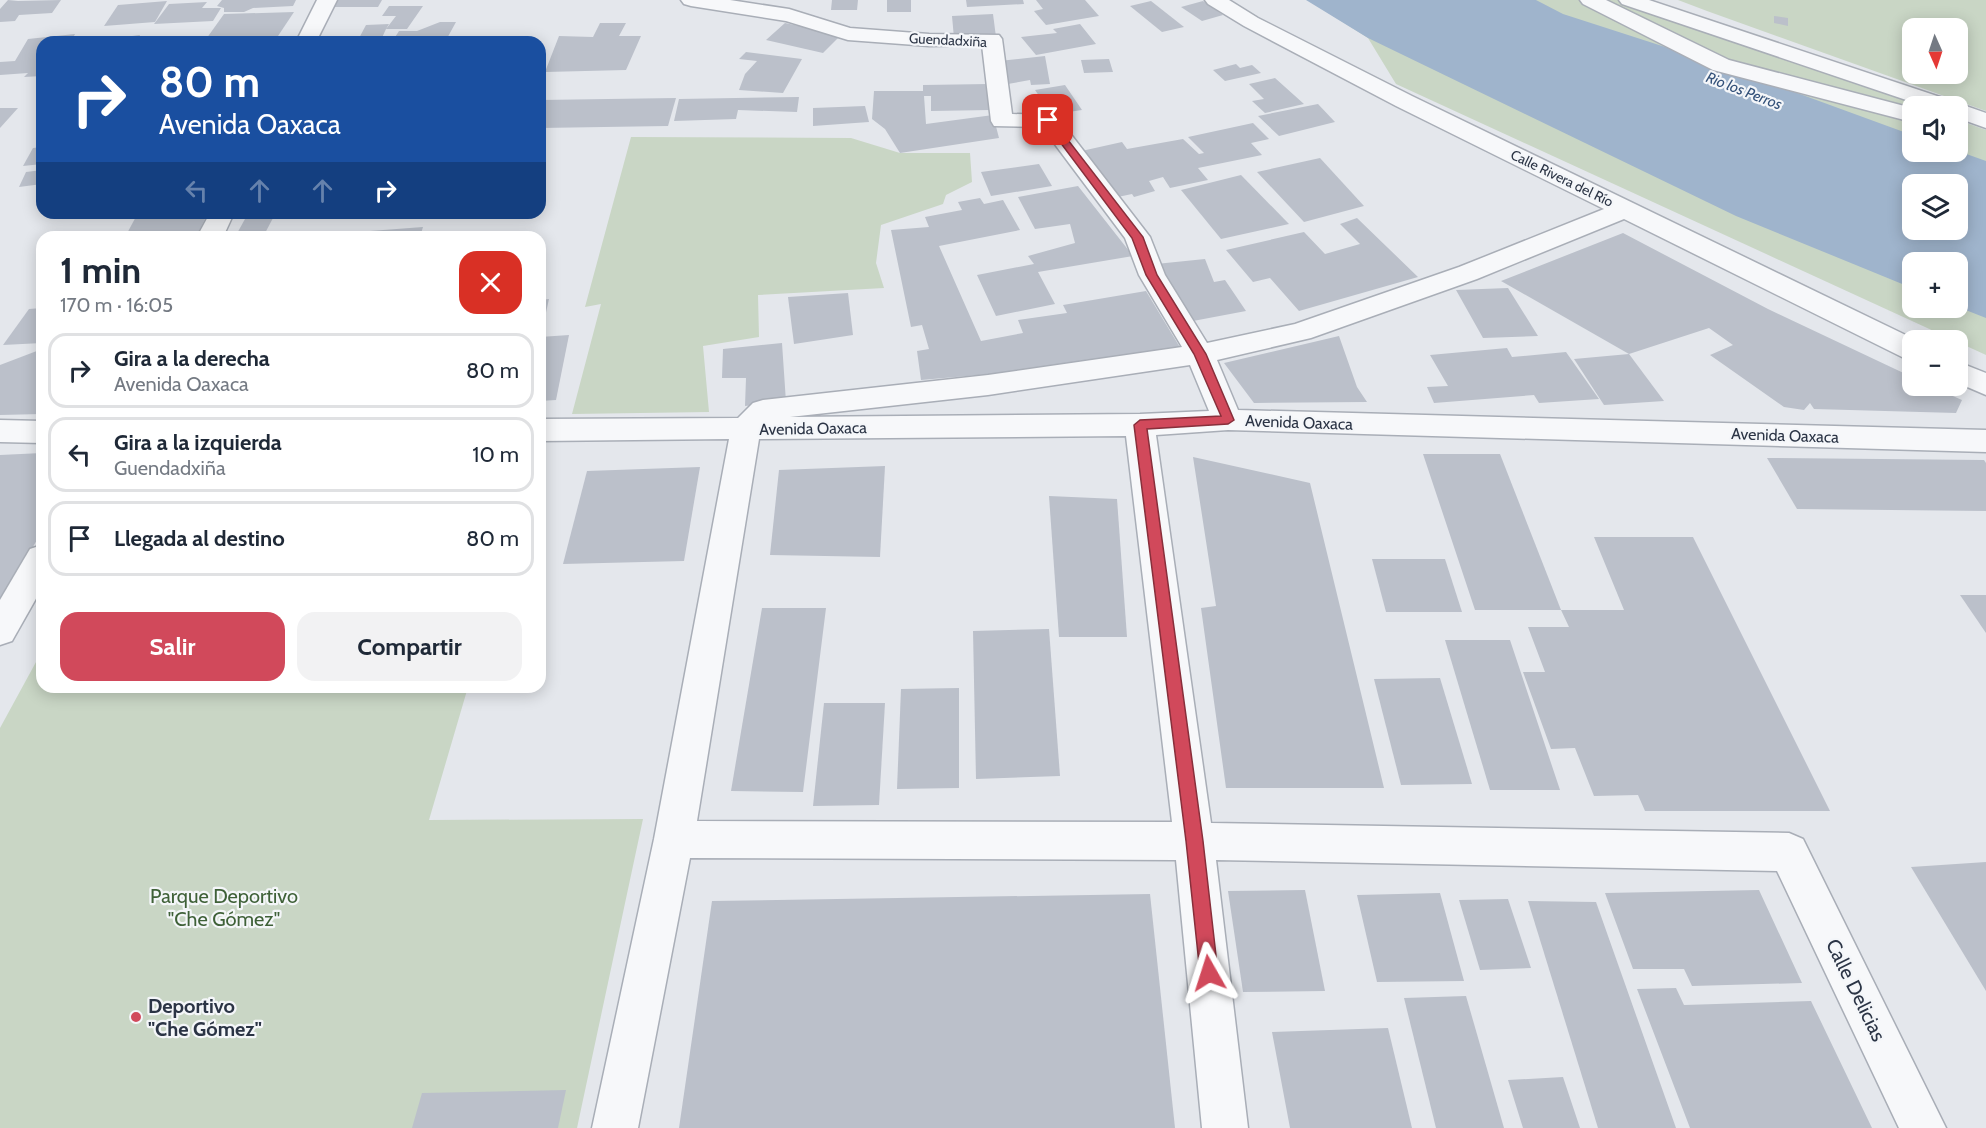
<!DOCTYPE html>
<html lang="es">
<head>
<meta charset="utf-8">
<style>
	body { margin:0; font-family:Cabin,sans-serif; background:#f2f2f3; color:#1f2937; height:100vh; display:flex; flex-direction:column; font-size:22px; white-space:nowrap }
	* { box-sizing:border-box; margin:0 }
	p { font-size:20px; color:#747a83 }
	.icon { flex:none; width:33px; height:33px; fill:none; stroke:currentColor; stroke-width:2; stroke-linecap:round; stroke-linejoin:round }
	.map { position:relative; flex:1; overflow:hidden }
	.drawer { position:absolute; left:36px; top:231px; width:510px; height:462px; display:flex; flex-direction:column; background:#fff; border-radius:18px; box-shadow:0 3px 15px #0003 }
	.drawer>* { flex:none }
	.banner { position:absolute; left:36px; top:36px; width:510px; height:183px; border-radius:18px; box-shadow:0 3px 15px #0003; background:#1a4fa0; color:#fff; overflow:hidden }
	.needle { width:39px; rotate:177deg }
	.tools { position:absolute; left:1902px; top:18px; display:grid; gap:12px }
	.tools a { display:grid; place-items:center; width:66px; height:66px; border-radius:12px; background:#fff; box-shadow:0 3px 15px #0003; font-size:30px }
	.pin { position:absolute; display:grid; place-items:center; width:51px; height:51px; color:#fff; margin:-26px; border-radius:12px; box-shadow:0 3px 9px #0006 }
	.me { position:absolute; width:66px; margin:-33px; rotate:354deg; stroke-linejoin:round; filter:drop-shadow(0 0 4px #0008) }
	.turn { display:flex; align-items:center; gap:21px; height:126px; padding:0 24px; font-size:27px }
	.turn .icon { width:78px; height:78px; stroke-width:2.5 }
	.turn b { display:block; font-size:42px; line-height:51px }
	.lanes { display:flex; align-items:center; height:57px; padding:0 24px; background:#0003; justify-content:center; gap:30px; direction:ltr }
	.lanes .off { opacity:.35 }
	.round { display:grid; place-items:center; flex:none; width:63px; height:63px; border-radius:18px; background:#f2f2f3 }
	.overview { display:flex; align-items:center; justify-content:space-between; height:102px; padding:0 24px }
	h1 { font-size:36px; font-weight:800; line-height:45px }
	.cta { display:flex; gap:12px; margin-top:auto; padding:12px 24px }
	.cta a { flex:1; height:69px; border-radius:18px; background:#d1495b; color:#fff; font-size:24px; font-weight:800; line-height:69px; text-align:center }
	.cta a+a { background:#f2f2f3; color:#1f2937 }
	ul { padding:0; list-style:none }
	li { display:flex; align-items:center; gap:18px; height:75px; margin:0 12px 9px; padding:0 12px; border:3px solid #e0e1e3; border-radius:18px }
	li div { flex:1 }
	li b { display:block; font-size:22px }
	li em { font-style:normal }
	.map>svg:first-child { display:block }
	.green { fill:#c9d6c5; fill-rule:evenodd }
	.water { fill:#9fb4cc; fill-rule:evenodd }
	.building { fill:#bbc0ca }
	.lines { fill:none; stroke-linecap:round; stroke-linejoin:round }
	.street-casing { stroke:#a9aeb7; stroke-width:3 }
	.street { fill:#f7f8fa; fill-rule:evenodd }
	.route { fill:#d1495b; stroke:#882f3b; stroke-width:1.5 }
	.poi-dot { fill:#d1495b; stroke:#f4f6f9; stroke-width:2 }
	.labels { text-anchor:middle; stroke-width:4.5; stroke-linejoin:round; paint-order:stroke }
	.far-street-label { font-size:14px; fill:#2b3445; stroke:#f4f6f9 }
	.far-water-label { font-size:15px; font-style:italic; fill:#34527a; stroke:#f4f6f9 }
	.street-label { font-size:16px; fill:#2b3445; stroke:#f4f6f9 }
	.near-park-label { font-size:20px; fill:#3f6138; stroke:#f4f6f9 }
	.near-street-label { font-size:20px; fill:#2b3445; stroke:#f4f6f9 }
	.near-poi-label { font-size:20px; font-weight:bold; fill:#2b3445; stroke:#f4f6f9; text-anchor:start }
</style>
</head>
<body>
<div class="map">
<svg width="1986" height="1128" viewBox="0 0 1986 1128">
	<rect width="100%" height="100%" fill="#e4e7ec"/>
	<!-- green -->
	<g class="green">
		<path d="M1308,0H1631L1921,106H1912V152H1958V120L1986,130V355L1396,84L1368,38ZM1912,184H1958V230H1912ZM1912,262H1958V308H1912Z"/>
		<path d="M1678,0H1986V111L1707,11ZM1912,28H1958V74H1912Z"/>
		<path d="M631,137L851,138L900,153H970L972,182L946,195L943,204L881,225L876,263L884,288L758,295L759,337L703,346L709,412L572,414L601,304L585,307Z"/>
		<path d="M42,651V687H468L429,820L643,819L577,1128H0V728Z"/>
	</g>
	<!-- water -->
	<path class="water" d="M1306,0H1536L1563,14L1721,65L1912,135V152L1958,151L1986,161V318L1958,307V262H1912V288L1736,216L1368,38ZM1912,184H1958V230H1912Z"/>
	<!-- building -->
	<g class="building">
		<path d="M8,0L18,1L61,0L52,13L19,15L15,21L0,22V9Z"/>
		<path d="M222,0H296L293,6L253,8L244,12H224V8L217,6Z"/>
		<path d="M329,0H382L378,7H325Z"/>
		<path d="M832,0H858L857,10H831Z"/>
		<rect x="887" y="0" width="24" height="12"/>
		<path d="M966,0H1023L1024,4L967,7Z"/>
		<path d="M1036,0H1085L1099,16L1046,25L1034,11L1043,9Z"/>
		<path d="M167,1L155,22L104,26L118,5Z"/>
		<path d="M1151,1L1184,27L1162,32L1130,6Z"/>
		<path d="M1203,1L1223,15L1202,21L1181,7Z"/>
		<path d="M207,2L202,8H221L213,21L154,24L169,4Z"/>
		<path d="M389,6H423L407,29H386L380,42H357L366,25L389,24L386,29L396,16H382Z"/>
		<path d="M294,12L276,39L204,42L224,14Z"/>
		<path d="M993,14L996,37L954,38L952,16Z"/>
		<path d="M1774,16L1788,18V26L1774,23Z"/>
		<path d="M440,22H456L445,42H392L399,31H417Z"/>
		<path d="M600,23H626L619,36H641L626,70L545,72L559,36L593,37Z"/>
		<path d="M785,23L841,35L823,53L766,40Z"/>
		<path d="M1080,24L1096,44L1036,55L1021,37L1057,33L1053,29Z"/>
		<path d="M75,34L71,42H42V76L24,77L28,73L0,75V62L15,61L28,39Z"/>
		<path d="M140,35L137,42H107L109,39Z"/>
		<path d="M746,52L802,59L783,93L739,90L745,74L757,61L739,59Z"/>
		<path d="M1045,56L1050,84L1031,85L1030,80L1002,85L999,61Z"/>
		<path d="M1109,59L1113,72L1084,73L1081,60Z"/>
		<path d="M1236,64L1240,68L1252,65L1261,73L1225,81L1213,70Z"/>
		<path d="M1275,78L1304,104L1265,113L1252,101L1264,99L1249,84Z"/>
		<path d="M988,84L990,110L931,111V96H924L926,124L993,115L999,138L900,153L885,129L872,119L874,91H923V85Z"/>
		<path d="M1065,85L1082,110L1048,115L1034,105L1044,103L1035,90Z"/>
		<path d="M799,97L797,112L738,110L736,119L674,121L679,99Z"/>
		<path d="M676,98L668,126L540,128V100Z"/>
		<path d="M1318,104L1335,122L1279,136L1258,116Z"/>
		<path d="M865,106L869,122L813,126V108Z"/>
		<path d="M0,108H18L0,128Z"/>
		<path d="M1253,123L1269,139L1251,143L1262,155L1198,168L1208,180L1170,188L1163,177L1149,181L1155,191L1134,197L1132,194L1113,198L1077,152L1122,142L1127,149L1183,139L1199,154L1204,153L1188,137Z"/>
		<path d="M42,147V164L23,166L33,148Z"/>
		<path d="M1320,158L1364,206L1304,222L1257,172Z"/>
		<path d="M1039,164L1052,186L991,196L981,172Z"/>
		<path d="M42,170V184L19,187L26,172Z"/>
		<path d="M1241,175L1289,224L1221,239L1181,190Z"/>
		<path d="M1078,186L1133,256L1038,272L1055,304L996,316L977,275L1034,264L1028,256L1075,243L1070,224L1035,229L1018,197Z"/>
		<path d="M980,198L984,204L1003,200L1020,230L939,246L981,341L1023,333L1018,320L1067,313L1063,305L1146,291L1184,354L1097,368L1092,359L990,374L921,380L917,351L929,349L922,325L911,327L891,230L929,227L925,217L962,210L958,202Z"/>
		<path d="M138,213H208L196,237H125Z"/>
		<path d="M273,218L263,237H235L245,219Z"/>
		<path d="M1357,218L1418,277L1299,311L1270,278L1253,282L1226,250L1304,232L1325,254L1360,244L1340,224Z"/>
		<path d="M423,227L420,237H367L370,231Z"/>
		<path d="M1623,233L1768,309L1912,377V386H1930L1962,400L1956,413L1814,409L1810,403L1804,410L1784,407L1710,355L1733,345L1709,328L1629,354L1501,281Z"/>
		<path d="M1205,259L1214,282L1225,280L1246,311L1193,321L1156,264Z"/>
		<path d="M1508,288L1538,336L1483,338L1456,290Z"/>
		<path d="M848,293L853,335L794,344L788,297Z"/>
		<path d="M549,299L541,335H540V300Z"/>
		<path d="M42,308V343L3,345L29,309Z"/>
		<path d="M569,335L556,400L540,401V337Z"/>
		<path d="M1339,336L1357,387L1367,402L1254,403L1224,363Z"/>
		<path d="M782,343L786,402L745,406L746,378H722L723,349Z"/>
		<path d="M1507,348L1512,357L1566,352L1599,399L1539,403L1534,395L1434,403L1427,387L1448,386L1430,355Z"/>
		<path d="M42,349V414L0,415V365Z"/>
		<path d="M1629,354L1664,401L1604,405L1574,359Z"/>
		<path d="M42,453V532L0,600V455Z"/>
		<path d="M1423,454H1500L1561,610H1475Z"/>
		<path d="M1193,457L1310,483L1384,788H1226L1201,608L1216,606Z"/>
		<path d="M1767,458L1984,460L1986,463V511L1797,509Z"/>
		<path d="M885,466L880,557L770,555L779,470Z"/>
		<path d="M700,467L684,561L563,564L587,471Z"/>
		<path d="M1049,496L1117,499L1127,637H1059Z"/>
		<path d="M1594,537H1693L1830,811H1645L1638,795L1594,796L1575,748L1551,749L1523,672H1545L1528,627H1569L1561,610H1624Z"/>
		<path d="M1372,559H1445L1462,612H1386Z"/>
		<path d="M1960,595H1986V633Z"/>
		<path d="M762,608H826L803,792L731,791Z"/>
		<path d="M1049,629L1060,776L976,779L973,631Z"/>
		<path d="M1445,640H1510L1560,790H1490Z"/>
		<path d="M1440,678L1472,784L1401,785L1374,679Z"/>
		<path d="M959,688V788L897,789L901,689Z"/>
		<path d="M824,703H885L879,805L813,806Z"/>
		<path d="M1986,862V991L1911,867Z"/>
		<path d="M1305,890L1325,991L1243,992L1228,891Z"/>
		<path d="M1759,890L1802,983L1692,986L1684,969H1633L1605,893Z"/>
		<path d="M1440,893L1464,981L1377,982L1357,895Z"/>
		<path d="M1150,894L1175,1128H679L712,901Z"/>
		<path d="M1508,899L1531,968L1480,970L1459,900Z"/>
		<path d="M1528,901L1596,902L1676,1128H1598Z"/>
		<path d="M1676,988L1684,1005L1811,1001L1872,1128H1690L1637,989Z"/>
		<path d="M1466,996L1504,1128H1436L1404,998Z"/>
		<path d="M1388,1028L1412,1128H1290L1272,1032Z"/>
		<path d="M1563,1077L1580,1128H1523L1508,1080Z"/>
		<path d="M566,1090L558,1128H412L422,1093Z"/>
	</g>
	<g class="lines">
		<defs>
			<g id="street">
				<path d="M317,0H337L316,42H296Z"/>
				<path d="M681,0H730L789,9L850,28L929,34L999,35L1002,39L1012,114L1056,115L1150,237L1165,275L1207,343L1295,324L1459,267L1604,209L1396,106L1244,26L1208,4L1205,0H1229L1258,18L1412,96L1916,340H1912V359L1902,357L1624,219L1477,279L1311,338L1217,360L1238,410L1986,430V452L1228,430L1156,435L1211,823L1789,833L1803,839L1946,1128H1899L1777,871L1216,860L1248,1128H1202L1176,860L690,858L638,1128H592L654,839L729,439L540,441V419L738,418L753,403L763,400L988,375L1182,347L1139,275L1125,238L1042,127L994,126L991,121L982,45L929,46L848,40L786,21L691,6L684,4ZM1190,365L1209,411L1140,414L790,417L988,395ZM1126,436L1172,822L697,821L759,439Z"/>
				<path d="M1580,0H1606L1729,60L1912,108V122L1713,70L1583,4Z"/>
				<path d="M1619,0H1649L1952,101L1955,105L1966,106L1986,113V128L1958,118V106H1924L1622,4Z"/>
				<path d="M210,213H234L223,237H197Z"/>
				<path d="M1958,362L1986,373V395L1958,383Z"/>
				<path d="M0,420L42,421V443L0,442Z"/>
				<path d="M42,545V588L12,641L0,645V600L30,549Z"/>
			</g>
		</defs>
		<!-- street casing -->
		<use href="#street" class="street-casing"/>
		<!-- street -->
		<use href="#street" class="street"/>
	</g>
	<!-- route -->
	<path class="route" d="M1045,118H1051L1143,237L1157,275L1206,354L1234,420L1228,424L1147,429L1203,841L1218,973L1215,979L1209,982L1202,979L1200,973L1186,841L1134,425L1140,420L1221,416L1194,354L1146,275L1132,238L1045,122Z"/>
	<!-- markers -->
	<circle class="poi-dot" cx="136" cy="1017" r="6"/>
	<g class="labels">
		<!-- far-street labels -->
		<g class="far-street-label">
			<text transform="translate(948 40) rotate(3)" y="5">Guendadxiña</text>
			<text transform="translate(1562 178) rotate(26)" y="5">Calle Rivera del Río</text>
		</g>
		<!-- far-water labels -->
		<g class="far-water-label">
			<text transform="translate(1744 91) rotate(21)" y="5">Rio los Perros</text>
		</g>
		<!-- street labels -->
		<g class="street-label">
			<text transform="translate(1299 422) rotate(2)" y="6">Avenida Oaxaca</text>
			<text transform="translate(813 428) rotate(-1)" y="6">Avenida Oaxaca</text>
			<text transform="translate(1785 435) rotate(2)" y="6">Avenida Oaxaca</text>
		</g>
		<!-- near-park labels -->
		<g class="near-park-label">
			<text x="224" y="903">Parque Deportivo<tspan x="224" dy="23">"Che Gómez"</tspan></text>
		</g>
		<!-- near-street labels -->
		<g class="near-street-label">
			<text transform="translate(1856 990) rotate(64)" y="7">Calle Delicias</text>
		</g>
		<!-- near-poi labels -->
		<g class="near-poi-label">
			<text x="148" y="1013">Deportivo<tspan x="148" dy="23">"Che Gómez"</tspan></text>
		</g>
	</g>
</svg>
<div class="tools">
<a><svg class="needle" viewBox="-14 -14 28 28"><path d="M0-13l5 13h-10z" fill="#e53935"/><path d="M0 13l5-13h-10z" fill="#747a83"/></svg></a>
<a><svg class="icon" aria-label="sound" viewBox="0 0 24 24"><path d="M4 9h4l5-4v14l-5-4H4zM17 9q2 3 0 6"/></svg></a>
<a><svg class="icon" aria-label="layers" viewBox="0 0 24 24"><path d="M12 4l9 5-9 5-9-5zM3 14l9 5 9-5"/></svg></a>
<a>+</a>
<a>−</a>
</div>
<div class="pin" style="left:1048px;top:120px;background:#d93025"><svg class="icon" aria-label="arrive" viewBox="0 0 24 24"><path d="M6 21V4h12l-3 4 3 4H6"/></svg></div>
<svg class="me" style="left:1209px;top:973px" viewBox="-20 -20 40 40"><path d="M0-17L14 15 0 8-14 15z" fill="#d1495b" stroke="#fff" stroke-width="4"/></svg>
<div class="banner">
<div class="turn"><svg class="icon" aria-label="right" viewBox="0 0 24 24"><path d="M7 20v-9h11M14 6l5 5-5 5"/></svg><div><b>80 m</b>Avenida Oaxaca</div></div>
<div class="lanes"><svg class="icon off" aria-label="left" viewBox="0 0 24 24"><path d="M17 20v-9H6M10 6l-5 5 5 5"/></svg><svg class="icon off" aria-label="ahead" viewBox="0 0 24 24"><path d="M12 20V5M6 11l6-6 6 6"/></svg><svg class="icon off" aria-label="ahead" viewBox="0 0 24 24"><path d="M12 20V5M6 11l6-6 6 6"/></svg><svg class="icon" aria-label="right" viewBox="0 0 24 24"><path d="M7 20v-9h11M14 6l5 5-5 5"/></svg></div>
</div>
<section class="drawer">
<div class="overview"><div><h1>1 min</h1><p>170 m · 16:05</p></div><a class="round" style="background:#d93025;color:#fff"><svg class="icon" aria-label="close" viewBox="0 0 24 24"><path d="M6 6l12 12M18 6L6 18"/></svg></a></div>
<ul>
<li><svg class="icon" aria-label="right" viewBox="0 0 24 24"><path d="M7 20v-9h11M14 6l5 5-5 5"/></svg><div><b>Gira a la derecha</b><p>Avenida Oaxaca</p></div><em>80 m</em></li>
<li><svg class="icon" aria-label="left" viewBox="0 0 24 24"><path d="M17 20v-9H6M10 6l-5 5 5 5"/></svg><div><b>Gira a la izquierda</b><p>Guendadxiña</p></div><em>10 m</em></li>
<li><svg class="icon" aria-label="arrive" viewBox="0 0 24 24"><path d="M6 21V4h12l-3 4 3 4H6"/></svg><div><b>Llegada al destino</b></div><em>80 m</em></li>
</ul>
<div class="cta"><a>Salir</a><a>Compartir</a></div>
</section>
</div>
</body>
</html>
